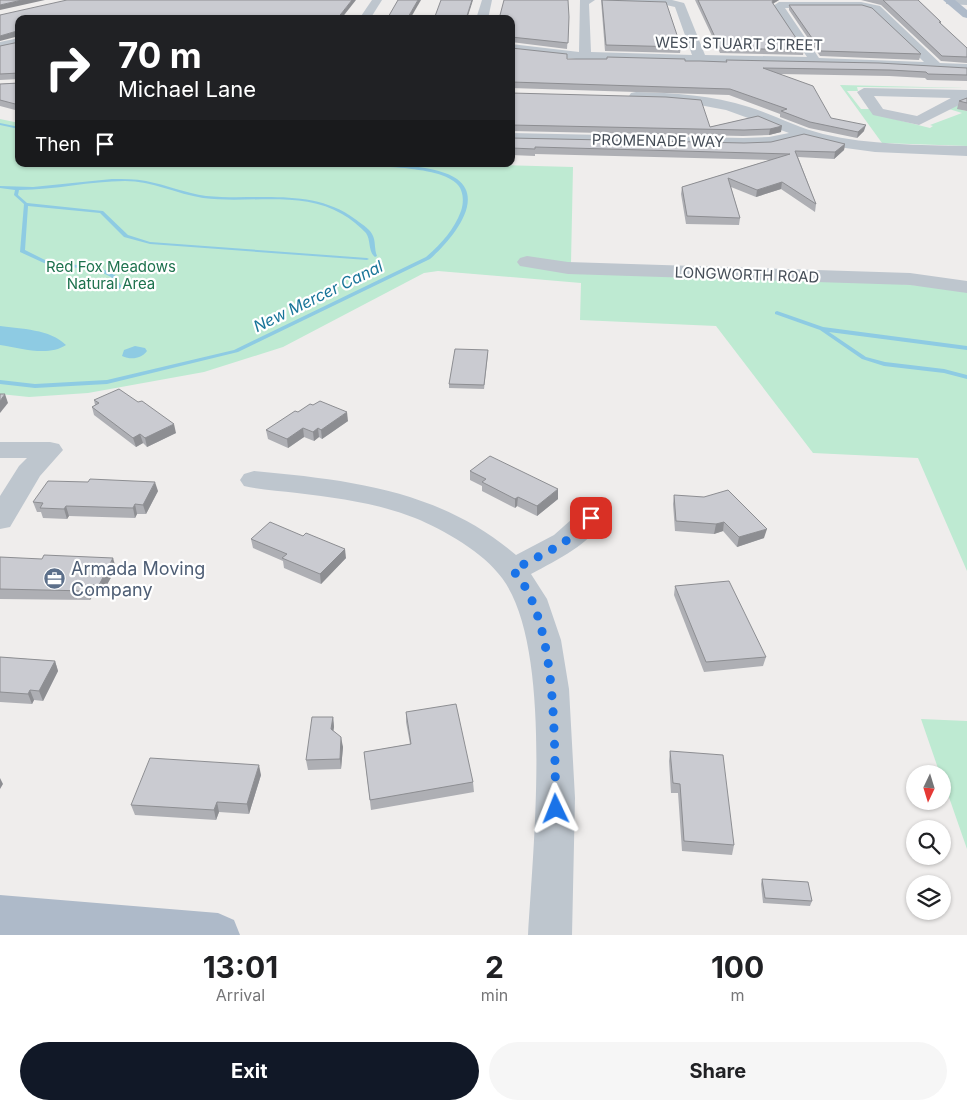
<!DOCTYPE html>
<html lang="en">
<head>
<meta charset="utf-8">
<style>
	body { margin:0; font-family:Inter,sans-serif; background:#f6f6f6; color:#202124; height:100vh; display:flex; flex-direction:column; font-size:19px; white-space:nowrap }
	* { box-sizing:border-box; margin:0 }
	p { font-size:16px; color:#757577 }
	.icon { flex:none; width:28px; height:28px; fill:none; stroke:currentColor; stroke-width:2; stroke-linecap:round; stroke-linejoin:round }
	.map { position:relative; height:935px; overflow:hidden }
	.details { display:flex; flex-direction:column; background:#fff; flex:1 }
	.details>* { flex:none }
	.top-card { position:absolute; left:15px; top:15px; width:500px; height:152px; border-radius:10px; box-shadow:0 1px 4px #0004; background:#202124; color:#fff; overflow:hidden }
	.needle { width:32px; rotate:184deg }
	.tools { position:absolute; left:906px; top:765px; display:grid; gap:10px }
	.tools a { display:grid; place-items:center; width:45px; height:45px; border-radius:50%; background:#fff; box-shadow:0 1px 4px #0004; font-size:25px }
	.pin { position:absolute; display:grid; place-items:center; width:42px; height:42px; color:#fff; margin:-21px; border-radius:10px; box-shadow:0 2px 8px #0006 }
	.me { position:absolute; width:55px; margin:-28px; rotate:358deg; stroke-linejoin:round; filter:drop-shadow(0 0 4px #0008) }
	.turn { display:flex; align-items:center; gap:18px; height:105px; padding:0 20px; font-size:22px }
	.turn .icon { width:65px; height:65px; stroke-width:2.5 }
	.turn b { display:block; font-size:35px; line-height:42px }
	.then { display:flex; align-items:center; height:48px; padding:0 20px; background:#0003; gap:10px; font-size:19px }
	.eta { display:flex; justify-content:space-evenly; align-items:center; height:85px; text-align:center }
	.eta b { font-size:30px; font-weight:700; line-height:35px }
	.primary-button { display:flex; gap:10px; margin-top:auto; padding:10px 20px }
	.primary-button a { flex:1; height:58px; border-radius:30px; background:#111827; color:#fff; font-size:20px; font-weight:700; line-height:58px; text-align:center }
	.primary-button a+a { background:#f6f6f6; color:#202124 }
	.map>svg:first-child { display:block }
	.green { fill:#beead2 }
	.water { fill:#8ecbe3 }
	.lines { fill:none; stroke-linecap:round; stroke-linejoin:round }
	.stream { fill:#8ecbe3; fill-rule:evenodd }
	.minor { fill:#bec6ce; fill-rule:evenodd }
	.major { fill:#aebac9; fill-rule:evenodd }
	.wall { fill:#aeafb4 }
	.shaded-wall { fill:#8d8e92 }
	.building { fill:#cacbd1; stroke:#8d8e92 }
	.route { stroke:#1a73e8; stroke-width:9; stroke-dasharray:0 16.2 }
	.labels { text-anchor:middle; stroke-width:4.5; stroke-linejoin:round; paint-order:stroke }
	.far-street-label { font-size:15px; fill:#464e58; stroke:#fff }
	.far-park-label { font-size:15px; fill:#1e724e; stroke:#fff }
	.far-water-label { font-size:16px; font-style:italic; fill:#197599; stroke:#fff }
	.service-label { font-size:18px; fill:#4e5e75; stroke:#fff; text-anchor:start }
</style>
</head>
<body>
<div class="map">
<svg width="967" height="935" viewBox="0 0 967 935">
	<rect width="100%" height="100%" fill="#efedec"/>
	<!-- green -->
	<g class="green">
		<path d="M840,85L967,88L857,87L858,91H847L861,109H871L874,114L930,128L933,126L930,125L962,113L949,109L967,100L962,110L967,111V146L882,143Z"/>
		<path d="M0,119L19,123V164H460L573,167L571,263L879,282L967,290V571L918,458L813,453L716,326L580,320L581,283L438,271L424,273L283,347L204,372L88,393L29,397L0,394Z"/>
		<path d="M921,719L967,721V849L943,780L942,774H940Z"/>
	</g>
	<!-- water -->
	<g class="water">
		<path d="M0,326C21,329 50,329 66,345C48,357 21,348 0,345Z"/>
		<path d="M135,346L145,348L147,351C141,359 131,360 122,356L124,350Z"/>
	</g>
	<g class="lines">
		<!-- stream -->
		<g class="stream">
			<path d="M0,123L19,127V129L0,125Z"/>
			<path d="M326,164C356,162 433,162 457,179C487,201 447,244 430,259L238,352L107,384L35,388L0,384V380L35,384L107,380L234,350L426,257C441,244 454,230 461,211C464,202 464,190 456,183C436,164 357,166 328,165Z"/>
			<path d="M112,179C124,179 135,179 146,181C166,185 186,193 206,196C256,201 312,187 355,219C360,223 369,228 372,234C376,240 374,249 377,256L375,257C368,252 371,240 366,233C359,226 351,219 342,214C302,190 248,204 203,198C177,194 152,181 125,181C90,181 55,190 19,190L18,195L27,203L103,211L128,235L150,242L367,258L369,259L367,260L150,244L124,237L100,213L28,206L25,250L45,260L102,269L115,275L122,287L119,289L117,288L111,277L99,271L44,263L20,252L24,204L14,195L15,190L0,188V186L33,187Z"/>
			<path d="M777,311L823,327L967,346V350L829,332L866,357L885,362L944,369L967,375V379L944,373L884,366L862,359L820,330L775,314V312Z"/>
		</g>
		<!-- minor -->
		<g class="minor">
			<path d="M372,0H382L370,19H359Z"/>
			<path d="M482,0H492L488,19H476Z"/>
			<path d="M580,0H595L589,4L591,52L692,55L675,7L662,4L610,3L605,0H672L684,3L685,5L705,55L807,57L773,6L779,2H861L880,6L940,63L967,64V72L878,67L585,60L511,52V44L579,52ZM785,8H861L872,11L924,62L819,58Z"/>
			<path d="M946,0H967V5L946,4Z"/>
			<path d="M19,38V46L0,50V42Z"/>
			<path d="M864,88L967,90V101L919,125L873,115L857,92ZM874,96L951,98L917,116L883,109Z"/>
			<path d="M636,92C674,93 712,95 749,107C774,115 798,128 823,134C870,145 919,145 967,146V156L875,152L838,147L804,138L769,147L743,148L511,143V133L743,138L769,137L789,133L726,110L689,103L631,99L629,96L631,93Z"/>
			<path d="M527,256L568,262L910,273L967,281V293L910,285L568,274L520,266L517,262L520,258Z"/>
			<path d="M0,442H50L59,444L63,450L40,476L10,527L0,529V496L19,466L27,458H0Z"/>
			<path d="M254,471C350,480 440,490 516,555L554,535L581,511L591,509L601,511L606,518C588,545 559,559 531,574L547,599L561,640L569,689L575,798L572,935H528C533,848 554,648 502,578C483,552 444,530 415,518C377,503 337,498 297,493C279,491 261,490 244,486L240,480L244,474Z"/>
		</g>
		<!-- major -->
		<g class="major">
			<path d="M943,0H955L967,10V18L963,17Z"/>
			<path d="M0,895L218,913L234,920L240,935H0Z"/>
		</g>
	</g>
	<!-- wall -->
	<g class="wall">
		<path d="M601,0H610L681,47L680,53L605,51Z"/>
		<path d="M695,0H922H918L941,22V24L967,48V63L941,61L881,5L861,0H779L773,4L804,50L803,55L720,53Z"/>
		<path d="M789,5L921,54L919,60L820,56L789,10Z"/>
		<path d="M569,17L567,49L511,42V19Z"/>
		<path d="M19,42V79L0,80V46Z"/>
		<path d="M511,48L567,59H607V57L685,61L726,62V60L967,68V81L927,80L925,78L889,76L780,74L831,118L864,131L857,138L809,128L780,117V114L729,95L511,88Z"/>
		<path d="M19,83V111L0,106V84Z"/>
		<path d="M511,93L710,127L758,116L781,132L769,135L743,136L511,131Z"/>
		<path d="M967,98V111L957,109L959,101Z"/>
		<path d="M511,138L744,143L845,144L844,150L834,159L798,157L816,204L815,212L781,189L756,197L731,187L740,218L739,225L686,224L681,194L682,187L770,160L535,154V156L511,155Z"/>
		<path d="M488,354L484,389L449,388V384Z"/>
		<path d="M94,400L176,433L147,447L143,443L136,447L94,415L92,407L95,405Z"/>
		<path d="M298,412L348,421L322,439L319,437L314,441L304,437L288,448L268,439L266,430Z"/>
		<path d="M470,471L558,499L537,516L517,506L515,508L482,491V486L470,480Z"/>
		<path d="M158,491L146,514H137L135,518L69,516L67,519L43,518L41,512H37L33,502Z"/>
		<path d="M674,495L764,538L737,547L723,531L714,534L675,531L673,504Z"/>
		<path d="M251,539L346,558L321,584L284,568L283,561L253,548Z"/>
		<path d="M0,557L116,568L102,594H94L90,600L0,599Z"/>
		<path d="M675,586L766,657L763,666L704,672L674,595Z"/>
		<path d="M0,657L55,661L58,671L43,701L34,700L32,704L0,702Z"/>
		<path d="M406,712L473,782L474,792L371,810L364,752L410,744L406,722Z"/>
		<path d="M333,717L334,727L333,731L343,747L341,769L308,770L306,760Z"/>
		<path d="M670,751L734,845L732,855L682,851L678,793H671L669,761Z"/>
		<path d="M261,775L249,814L219,812L216,820L135,815L131,805Z"/>
		<path d="M762,879L812,901L810,906L763,903L761,884Z"/>
	</g>
	<!-- shaded-wall -->
	<g class="shaded-wall">
		<path d="M22,0H45L0,10V5Z"/>
		<path d="M352,0H356L341,19H337Z"/>
		<path d="M418,0H421L410,19H407Z"/>
		<path d="M472,0H473L467,19H466Z"/>
		<path d="M773,0H779L772,4Z"/>
		<path d="M17,31L19,36L0,41V36Z"/>
		<path d="M866,125L864,131L857,138L858,132Z"/>
		<path d="M782,126L781,132L769,135L770,129Z"/>
		<path d="M845,144L844,150L834,159L835,152Z"/>
		<path d="M782,182L781,189L756,197L757,190Z"/>
		<path d="M5,394L8,403L0,413V401Z"/>
		<path d="M347,412L348,421L322,439L321,430Z"/>
		<path d="M174,424L176,433L147,447L145,438Z"/>
		<path d="M303,428L304,437L288,448L287,439Z"/>
		<path d="M318,428L319,437L314,441L313,432Z"/>
		<path d="M140,434L143,443L136,447L133,438Z"/>
		<path d="M155,482L158,491L146,514L143,505Z"/>
		<path d="M558,489V499L537,516V506Z"/>
		<path d="M518,497L517,506L515,508V499Z"/>
		<path d="M135,504L137,514L135,518L133,508Z"/>
		<path d="M66,506L69,516L67,519L64,509Z"/>
		<path d="M724,522L723,531L714,534L716,524Z"/>
		<path d="M767,529L764,538L737,547L739,537Z"/>
		<path d="M345,549L346,558L321,584L320,574Z"/>
		<path d="M113,558L116,568L102,594L99,585Z"/>
		<path d="M91,585L94,594L90,600L87,591Z"/>
		<path d="M55,661L58,671L43,701L39,691Z"/>
		<path d="M30,690L34,700L32,704L28,694Z"/>
		<path d="M333,717L334,727L332,739L331,729Z"/>
		<path d="M341,737L343,747L341,769L340,759Z"/>
		<path d="M259,765L261,775L249,814L247,804Z"/>
		<path d="M0,778L3,784L0,789Z"/>
		<path d="M217,802L219,812L216,820L214,810Z"/>
	</g>
	<!-- building -->
	<g class="building">
		<path d="M0,0H22L0,5Z"/>
		<path d="M67,0H352L337,19H19V32L17,31L0,36V15Z"/>
		<path d="M398,0H418L407,19H387Z"/>
		<path d="M441,0H472L466,19H434Z"/>
		<path d="M504,0H568L569,17L568,43L511,37V19H499Z"/>
		<path d="M602,0L666,2L681,47L606,45Z"/>
		<path d="M698,0H773L772,2L804,50L720,48Z"/>
		<path d="M883,0H918L941,22H939L967,48V57L942,56Z"/>
		<path d="M789,5H862L872,8L921,54L821,51Z"/>
		<path d="M19,42V76V73L0,74V46Z"/>
		<path d="M511,48L567,54V59H607V57L685,59V61H700L727,62L726,60L879,63L967,68V75L928,74L926,72L890,70L763,68L813,86L831,118L866,125L858,132L810,122L781,111L787,109L730,89L511,82Z"/>
		<path d="M19,83V105L0,100V84Z"/>
		<path d="M511,93L666,97L701,100L710,127L758,116L782,126L770,129L744,130L511,125Z"/>
		<path d="M967,98V103L959,101Z"/>
		<path d="M804,134L845,144L835,152L795,151L816,204L782,182L757,190L728,178L740,218L687,216L682,187L790,154L535,147V149L511,148V138L744,143L771,142Z"/>
		<path d="M455,349L488,350L484,385L449,384Z"/>
		<path d="M119,389L138,402L142,401L174,424L145,438L140,434L133,438L92,407L99,403L94,400Z"/>
		<path d="M0,394H5L0,401Z"/>
		<path d="M320,401L347,412L321,430L318,428L313,432L303,428L287,439L266,430L295,411L298,412L310,404L313,405Z"/>
		<path d="M490,456L558,489L537,506L518,497L515,499L482,482L486,479L470,471Z"/>
		<path d="M90,479L155,482L143,505L135,504L133,508L66,506L64,509L40,508L43,503L33,502L48,481L88,482Z"/>
		<path d="M728,490L767,529L739,537L724,522L716,524L676,521L674,495L704,497Z"/>
		<path d="M270,522L303,536L306,533L345,549L320,574L282,558L287,554L251,539Z"/>
		<path d="M44,555L113,558L99,585H91L87,591L0,589V557L42,559Z"/>
		<path d="M729,581L766,657L706,662L675,586Z"/>
		<path d="M0,657L55,661L39,691L30,690L28,694L0,692Z"/>
		<path d="M456,704L473,782L370,800L364,752L411,744L406,712Z"/>
		<path d="M312,717H333L331,729L341,737L340,759L306,760Z"/>
		<path d="M670,751L723,755L734,845L684,841L680,784L673,783Z"/>
		<path d="M150,758L259,765L247,804L217,802L214,810L131,805Z"/>
		<path d="M762,879L808,882L812,901L765,898Z"/>
	</g>
	<g class="lines">
		<!-- route -->
		<path class="route" d="M556,809C554,745 557,650 528,592C524,584 518,577 513,570C542,554 570,544 591,518"/>
	</g>
	<!-- icons -->
	<defs>
		<symbol id="office-disc" viewBox="-11 -11 22 22"><circle r="9.5" fill="#5c6f8a" stroke="#fff"/><path d="M-6-3h4V-5.5h4V-3h4V5H-6ZM-1-4.5V-3h2v-1.5ZM-6 0V1H6V0Z" fill="#fff"/></symbol>
	</defs>
	<g fill-rule="evenodd">
		<use href="#office-disc" x="42" y="566" width="25" height="25"/>
	</g>
	<g class="labels">
		<!-- far-street labels -->
		<g class="far-street-label">
			<text transform="translate(739 44) rotate(1)" y="5">WEST STUART STREET</text>
			<text transform="translate(658 141) rotate(1)" y="5">PROMENADE WAY</text>
			<text transform="translate(747 275) rotate(2)" y="5">LONGWORTH ROAD</text>
		</g>
		<!-- far-park labels -->
		<g class="far-park-label">
			<text x="111" y="272">Red Fox Meadows<tspan x="111" dy="17">Natural Area</tspan></text>
		</g>
		<!-- far-water labels -->
		<g class="far-water-label">
			<text transform="translate(318 296) rotate(-26)" y="6">New Mercer Canal</text>
		</g>
		<!-- service labels -->
		<g class="service-label">
			<text x="71" y="575">Armada Moving<tspan x="71" dy="21">Company</tspan></text>
		</g>
	</g>
</svg>
<div class="tools">
<a><svg class="needle" viewBox="-14 -14 28 28"><path d="M0-13l5 13h-10z" fill="#e53935"/><path d="M0 13l5-13h-10z" fill="#757577"/></svg></a>
<a><svg class="icon" aria-label="search" viewBox="0 0 24 24"><circle cx="10" cy="10" r="6"/><path d="M15 15l6 6"/></svg></a>
<a><svg class="icon" aria-label="layers" viewBox="0 0 24 24"><path d="M12 4l9 5-9 5-9-5zM3 14l9 5 9-5"/></svg></a>
</div>
<div class="pin" style="left:591px;top:518px;background:#d93025"><svg class="icon" aria-label="arrive" viewBox="0 0 24 24"><path d="M6 21V4h12l-3 4 3 4H6"/></svg></div>
<svg class="me" style="left:556px;top:809px" viewBox="-20 -20 40 40"><path d="M0-17L14 15 0 8-14 15z" fill="#1a73e8" stroke="#fff" stroke-width="4"/></svg>
<div class="top-card">
<div class="turn"><svg class="icon" aria-label="right" viewBox="0 0 24 24"><path d="M7 20v-9h11M14 6l5 5-5 5"/></svg><div><b>70 m</b>Michael Lane</div></div>
<div class="then">Then<svg class="icon" aria-label="arrive" viewBox="0 0 24 24"><path d="M6 21V4h12l-3 4 3 4H6"/></svg></div>
</div>
</div>
<section class="details">
<div class="eta">
<div><b>13:01</b><p>Arrival</p></div>
<div><b>2</b><p>min</p></div>
<div><b>100</b><p>m</p></div>
</div>
<div class="primary-button"><a>Exit</a><a>Share</a></div>
</section>
</body>
</html>
